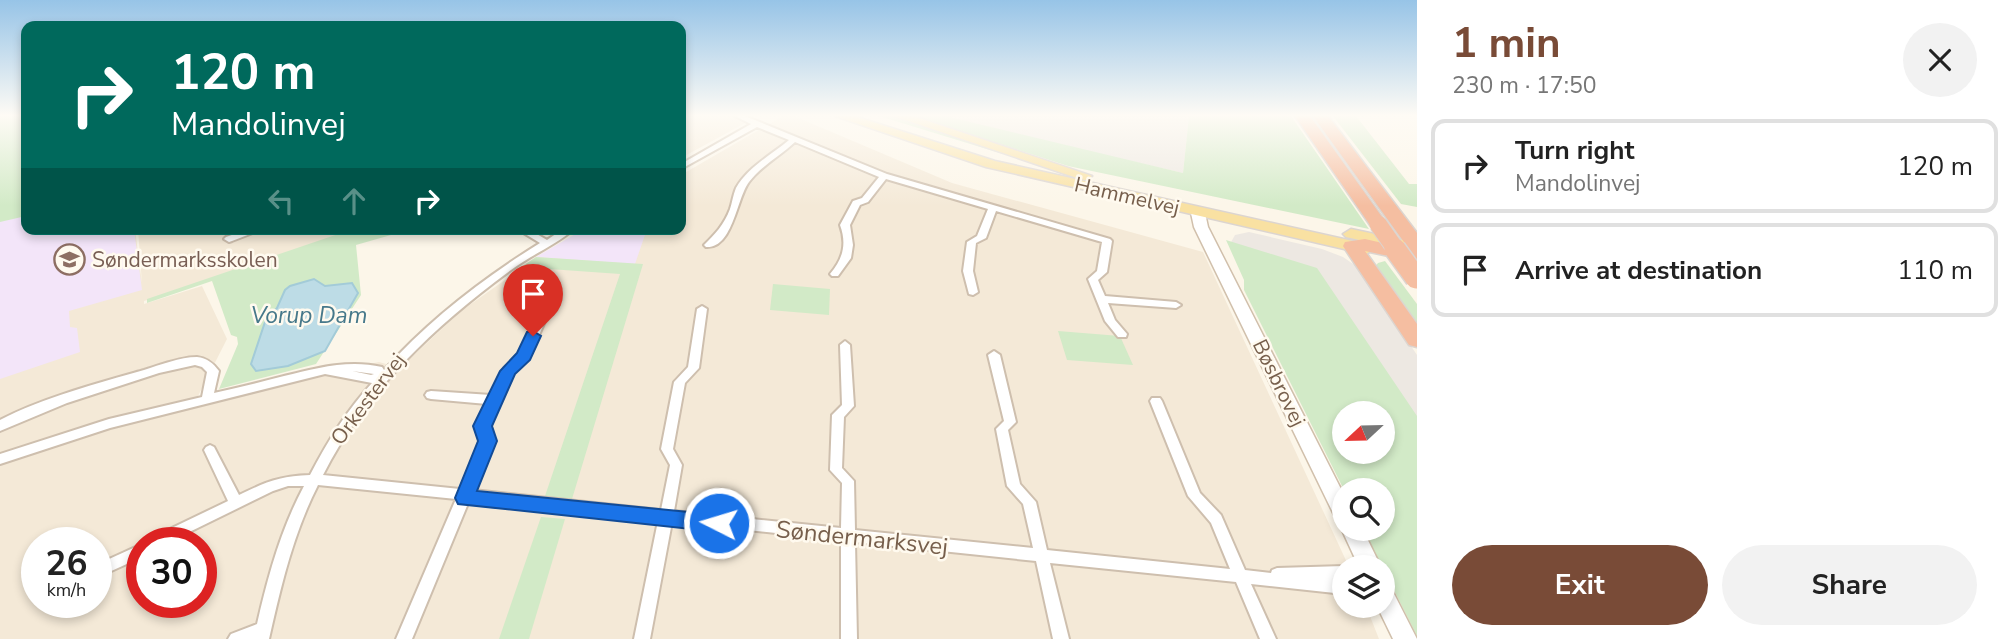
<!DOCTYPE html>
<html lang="en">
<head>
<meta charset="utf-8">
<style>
	body { margin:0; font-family:"Nunito Sans",sans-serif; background:#f2f2f2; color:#222; height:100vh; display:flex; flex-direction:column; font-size:26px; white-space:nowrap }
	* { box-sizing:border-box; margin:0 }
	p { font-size:23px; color:#767676 }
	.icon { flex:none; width:38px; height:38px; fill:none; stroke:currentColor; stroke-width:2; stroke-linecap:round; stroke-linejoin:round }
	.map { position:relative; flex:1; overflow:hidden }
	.details { display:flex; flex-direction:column; background:#fff; width:595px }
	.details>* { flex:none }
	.guide { position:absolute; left:21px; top:21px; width:665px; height:214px; border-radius:14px; box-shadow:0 4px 10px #0003; background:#00695c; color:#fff; overflow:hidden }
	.needle { width:46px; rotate:248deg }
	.buttons { position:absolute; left:1332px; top:401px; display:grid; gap:14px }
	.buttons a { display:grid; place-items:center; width:63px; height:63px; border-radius:50%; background:#fff; box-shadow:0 4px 10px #0003; font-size:35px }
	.speed { position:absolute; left:21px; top:527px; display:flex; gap:14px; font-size:35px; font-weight:700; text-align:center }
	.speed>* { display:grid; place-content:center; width:91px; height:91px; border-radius:50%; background:#fff; box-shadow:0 4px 10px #0003; line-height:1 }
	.speed small { font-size:18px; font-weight:400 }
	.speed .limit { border:10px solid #d22; background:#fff; color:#111 }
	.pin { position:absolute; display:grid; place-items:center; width:60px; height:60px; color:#fff; margin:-72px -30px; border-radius:50% 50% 50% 0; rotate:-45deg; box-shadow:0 0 7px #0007 }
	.pin .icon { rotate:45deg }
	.me { position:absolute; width:77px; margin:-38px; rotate:275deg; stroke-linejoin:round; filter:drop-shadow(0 0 5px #0008) }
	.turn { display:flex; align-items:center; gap:24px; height:147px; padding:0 35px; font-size:32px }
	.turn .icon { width:91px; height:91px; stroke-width:2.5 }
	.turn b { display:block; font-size:49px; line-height:60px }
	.lanes { display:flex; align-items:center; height:66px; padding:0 35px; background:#0003; justify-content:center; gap:35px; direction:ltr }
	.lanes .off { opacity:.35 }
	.round { display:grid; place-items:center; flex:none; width:74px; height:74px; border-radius:37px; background:#f2f2f2 }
	.overview { display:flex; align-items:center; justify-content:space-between; height:119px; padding:0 35px }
	h1 { font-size:42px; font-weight:700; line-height:52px; color:#794b37 }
	.button { display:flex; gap:14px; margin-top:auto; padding:14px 35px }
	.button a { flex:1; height:80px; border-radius:42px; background:#794b37; color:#fff; font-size:28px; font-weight:700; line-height:80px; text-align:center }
	.button a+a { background:#f2f2f2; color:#222 }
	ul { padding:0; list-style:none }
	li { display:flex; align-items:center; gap:21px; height:94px; margin:0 14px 10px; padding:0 21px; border:4px solid #e0e0e0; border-radius:14px }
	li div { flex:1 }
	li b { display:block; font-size:26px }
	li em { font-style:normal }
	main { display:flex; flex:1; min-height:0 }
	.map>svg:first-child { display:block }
	.residential { fill:#f4e9d7; fill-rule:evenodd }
	.industrial { fill:#ede8e2; fill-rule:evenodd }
	.education { fill:#f3e5f9 }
	.green { fill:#d2eac7; fill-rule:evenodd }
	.water { fill:#bddce6; stroke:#a3cbd8; stroke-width:2 }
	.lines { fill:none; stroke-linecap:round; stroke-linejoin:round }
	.street-casing { stroke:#cebfae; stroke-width:4 }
	.secondary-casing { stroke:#d1c0ac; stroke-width:3 }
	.primary-casing { stroke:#dcd5d0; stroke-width:3 }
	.highway-casing { stroke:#dcd5d0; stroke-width:3 }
	.street { fill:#fff; fill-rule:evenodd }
	.secondary { fill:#fff; fill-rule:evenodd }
	.primary { fill:#f9e1a2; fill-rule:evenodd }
	.highway { fill:#f5bea1; fill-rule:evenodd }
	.highway-bridge-far1-casing { stroke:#dcd5d0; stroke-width:19; stroke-linecap:butt }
	.highway-bridge-casing { stroke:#dcd5d0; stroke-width:24; stroke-linecap:butt }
	.highway-bridge-far1 { stroke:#f5bea1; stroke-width:17 }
	.highway-bridge { stroke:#f5bea1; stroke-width:21 }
	.route { fill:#1a73e8; stroke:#114b97; stroke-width:2 }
	.labels { text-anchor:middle; stroke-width:5; stroke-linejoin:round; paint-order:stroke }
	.street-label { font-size:21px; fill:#775f4c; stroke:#fffaef }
	.education-label { font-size:21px; fill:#785e54; stroke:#fffaef; text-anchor:start }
	.water-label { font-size:23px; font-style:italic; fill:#46788a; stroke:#fffaef }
	.near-street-label { font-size:24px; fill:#775f4c; stroke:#fffaef }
</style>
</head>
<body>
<main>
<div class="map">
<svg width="1417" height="639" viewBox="0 0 1417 639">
	<rect width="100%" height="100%" fill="#fcf6e9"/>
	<!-- residential -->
	<g class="residential">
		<path d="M681,116H732L745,123L681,158Z"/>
		<path d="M783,116H794L952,183L1203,252L1349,567H1344V606H1366L1379,639H0V147L26,229H135L142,284L138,229H368L144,301V304L202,286L227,339L197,398L379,362L400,368L461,311L532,261L588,229H681V175ZM37,542H96V602H37ZM142,542H201V602H142Z"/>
	</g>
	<!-- industrial -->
	<g class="industrial">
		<path d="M945,116H1189L1183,173L976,126Z"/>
		<path d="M1249,232L1322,249L1343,257L1359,268L1417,355V625L1382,528V490H1350L1230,244L1235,235ZM1344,413H1382V452H1344Z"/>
	</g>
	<!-- education -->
	<g class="education">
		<path d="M26,143V229H134L142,290L69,311L70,327L77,328L80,352L0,379V149Z"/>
		<path d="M584,229H647L635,264L536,257Z"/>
	</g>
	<!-- green -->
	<g class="green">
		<path d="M0,116H26V216L0,222Z"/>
		<path d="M879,116H895L1004,152L1003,154Z"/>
		<path d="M913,116H945L1183,173L1189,116H1291L1369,229L1068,166Z"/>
		<path d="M1333,116H1356L1409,184H1417V207L1401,204Z"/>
		<path d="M353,229H412L356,245L361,295L316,364L219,389L238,344L237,337L231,335L212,281L147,303V299Z"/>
		<path d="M1226,240L1317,268L1417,416V636L1363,529L1382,528V490H1344L1244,290V280ZM1344,413H1382V452H1344Z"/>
		<path d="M536,257L643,264L572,499L545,496L620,274L521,267Z"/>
		<path d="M1385,261L1417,304V330L1373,269L1378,263Z"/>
		<path d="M773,284L830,289L829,315L770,310Z"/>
		<path d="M1058,331L1120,336L1133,365L1067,360Z"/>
		<path d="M541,517L565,519L529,639H499Z"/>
	</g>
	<!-- water -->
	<path class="water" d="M314,279L325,286L352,283L358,293L325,351L288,366L256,371L251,364L265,322L277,308L285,290L290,286Z"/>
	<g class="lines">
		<defs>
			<g id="street">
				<path d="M735,116H745L887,174L1110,239L1112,241L1107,272L1098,280L1105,296L1176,302L1181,305L1176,308L1108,303L1115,320L1127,334L1126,337H1118L1105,321L1088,279L1097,271L1102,242L996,211L986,238L976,243L973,271L978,292L973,295L969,294L963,271L967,242L977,236L988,209L886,179L868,202L860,205L850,225L853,245L851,258L838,276H832L830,274C843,259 847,244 840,225L853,201L862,198L879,177L795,142C780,156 761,166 749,182C737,197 733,249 706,247L704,245C715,234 724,225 730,209C732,203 733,195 736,188C748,167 771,155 789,140L757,127L681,169V164L751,124Z"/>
				<path d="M249,229H263L232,241L229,242L224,239L226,237Z"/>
				<path d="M517,229H528L547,240L563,229H574C556,245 531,255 511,270C435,326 366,390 323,475L460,489L481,441L477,426L487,404L431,399L427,398L425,395L427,392L431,391L491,395L504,368L519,354L546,296L551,293L556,296L530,356L513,373L489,426L493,441L473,490L661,510L670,465L661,449L674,382L688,367L697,309L702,306L707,309L699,368L685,383L673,449L682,465L674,511L841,528L842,483L830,470L832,415L842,405L840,345L845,341L850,345L854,406L844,417L842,468L854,481L855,530L1033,548L1023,504L1007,486L996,429L1004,421L988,355L994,351L1000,355L1016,422L1008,430L1020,484L1036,502L1047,550L1230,569L1211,523L1188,496L1150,401L1152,398H1160L1162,401L1200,493L1221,515L1245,570L1271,573L1272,570L1277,568L1344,566L1348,567H1344V578L1332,579L1344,580V594L1251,584L1276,639H1260L1236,582L1050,563L1069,639H1053L1036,561L855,542L857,639H841V540L672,522L650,639H634L658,521L469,501L412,639H396L456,499L318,485C293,534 281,586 269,639H228L231,634L257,624C268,576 281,529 304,486H288L273,491L169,542H149L151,538L228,501L204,450L206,447L210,445L214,447L239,495C266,482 279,476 310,475C327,442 347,410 372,383L325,374L110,428L0,464V454L109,419L202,397L207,372L202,367L195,365L159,373L67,403L0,431V420C42,398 98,383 144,370C160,365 180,357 197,357C207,358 213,363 219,371L214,393C237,388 261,382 284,376C316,368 349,359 382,367L384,370C429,320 482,279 540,243ZM352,371L374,374L371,375Z"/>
				<path d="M142,544V557L96,578V565Z"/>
			</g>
			<g id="secondary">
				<path d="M1198,209L1205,213L1208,227L1344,495V528H1362L1381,567H1359L1341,528L1343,523L1337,521L1194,227L1191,213Z"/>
				<path d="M1382,583L1390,586L1417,639H1393L1377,606H1382Z"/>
			</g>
			<g id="primary">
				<path d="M835,116H854L995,161L1366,244L1374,249L1366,254L986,167Z"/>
				<path d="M894,116H913L1092,176L1085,180L1080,179Z"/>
				<path d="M1351,229L1417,243V253L1346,237L1343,234Z"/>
			</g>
			<g id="highway">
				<path d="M1295,116H1310L1387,224L1384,228H1372Z"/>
				<path d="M1313,116H1328L1417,233V262L1365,251L1417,324V347L1409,345L1343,246L1345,242L1365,239L1409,249Z"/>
			</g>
		</defs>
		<!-- street casing -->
		<use href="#street" class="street-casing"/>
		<!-- secondary casing -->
		<use href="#secondary" class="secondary-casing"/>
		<!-- primary casing -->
		<use href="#primary" class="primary-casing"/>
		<!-- highway casing -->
		<use href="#highway" class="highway-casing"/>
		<!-- street -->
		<use href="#street" class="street"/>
		<!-- secondary -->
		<use href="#secondary" class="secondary"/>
		<!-- primary -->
		<use href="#primary" class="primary"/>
		<!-- highway -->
		<use href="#highway" class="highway"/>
		<defs>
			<path id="highway-bridge-far1" d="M1378,224L1397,251"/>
			<path id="highway-bridge" d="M1395,249L1416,278"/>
		</defs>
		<!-- highway-bridge-far1 casing -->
		<use href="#highway-bridge-far1" class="highway-bridge-far1-casing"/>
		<!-- highway-bridge casing -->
		<use href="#highway-bridge" class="highway-bridge-casing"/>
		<!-- highway-bridge-far1 -->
		<use href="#highway-bridge-far1" class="highway-bridge-far1"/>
		<!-- highway-bridge -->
		<use href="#highway-bridge" class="highway-bridge"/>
	</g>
	<!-- sky -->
	<linearGradient id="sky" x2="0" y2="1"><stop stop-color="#97c4e7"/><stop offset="0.56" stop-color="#fefbf5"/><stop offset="1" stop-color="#fefbf5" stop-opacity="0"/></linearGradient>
	<rect width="1417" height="206" fill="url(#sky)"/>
	<!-- route -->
	<path class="route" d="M533,331L541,336L530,360L515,374L492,426L497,441L477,491L719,515L726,517L729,523L726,530L719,532L458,504L455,498L478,441L473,426L500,371L517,353L527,332Z"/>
	<!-- icons -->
	<defs>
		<symbol id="school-ring" viewBox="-11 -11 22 22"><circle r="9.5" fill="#fffaef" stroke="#8d6e63" stroke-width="1.5"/><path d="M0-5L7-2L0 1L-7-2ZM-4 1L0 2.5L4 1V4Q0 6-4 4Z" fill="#8d6e63"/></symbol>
	</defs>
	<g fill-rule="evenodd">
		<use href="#school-ring" x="52" y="242" width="35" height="35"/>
	</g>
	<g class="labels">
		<!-- street labels -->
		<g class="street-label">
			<text transform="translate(1127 196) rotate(13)" y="7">Hammelvej</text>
			<text transform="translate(1279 383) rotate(64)" y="7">Bøsbrovej</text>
			<text transform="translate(368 399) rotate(-53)" y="7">Orkestervej</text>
		</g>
		<!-- education labels -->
		<g class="education-label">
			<text x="92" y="267">Søndermarksskolen</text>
		</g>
		<!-- water labels -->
		<g class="water-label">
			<text x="309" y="323">Vorup Dam</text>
		</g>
		<!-- near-street labels -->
		<g class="near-street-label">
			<text transform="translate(862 538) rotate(6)" y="8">Søndermarksvej</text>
		</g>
	</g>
</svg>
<div class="buttons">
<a><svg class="needle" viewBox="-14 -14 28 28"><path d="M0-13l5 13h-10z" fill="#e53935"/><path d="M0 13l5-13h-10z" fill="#767676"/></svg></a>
<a><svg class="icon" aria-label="search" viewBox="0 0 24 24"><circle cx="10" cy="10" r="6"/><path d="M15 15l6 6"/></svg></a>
<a><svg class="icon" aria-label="layers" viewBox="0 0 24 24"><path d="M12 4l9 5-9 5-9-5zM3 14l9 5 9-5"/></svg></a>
</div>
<div class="speed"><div>26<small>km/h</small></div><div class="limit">30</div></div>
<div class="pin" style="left:533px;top:336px;background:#d93025"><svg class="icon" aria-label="arrive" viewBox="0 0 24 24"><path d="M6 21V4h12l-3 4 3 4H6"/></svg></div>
<svg class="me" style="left:719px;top:523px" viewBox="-20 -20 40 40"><circle r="17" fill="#1a73e8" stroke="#fff" stroke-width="3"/><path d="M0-11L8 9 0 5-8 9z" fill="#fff"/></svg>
<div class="guide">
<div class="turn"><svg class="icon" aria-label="right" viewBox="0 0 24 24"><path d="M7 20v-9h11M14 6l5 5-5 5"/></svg><div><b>120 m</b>Mandolinvej</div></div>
<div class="lanes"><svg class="icon off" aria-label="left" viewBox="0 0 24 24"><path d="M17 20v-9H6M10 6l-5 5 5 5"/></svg><svg class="icon off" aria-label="ahead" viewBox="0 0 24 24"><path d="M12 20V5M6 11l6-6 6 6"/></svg><svg class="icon" aria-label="right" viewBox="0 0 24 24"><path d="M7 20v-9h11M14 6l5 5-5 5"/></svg></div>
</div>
</div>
<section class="details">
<div class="overview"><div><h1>1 min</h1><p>230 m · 17:50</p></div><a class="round"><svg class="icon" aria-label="close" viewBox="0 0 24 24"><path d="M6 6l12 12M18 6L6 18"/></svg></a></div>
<ul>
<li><svg class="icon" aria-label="right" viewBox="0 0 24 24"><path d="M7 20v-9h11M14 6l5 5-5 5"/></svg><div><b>Turn right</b><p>Mandolinvej</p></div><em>120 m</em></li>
<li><svg class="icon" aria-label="arrive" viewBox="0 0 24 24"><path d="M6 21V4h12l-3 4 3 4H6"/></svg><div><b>Arrive at destination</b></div><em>110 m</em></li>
</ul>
<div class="button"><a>Exit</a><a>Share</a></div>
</section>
</main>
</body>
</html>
